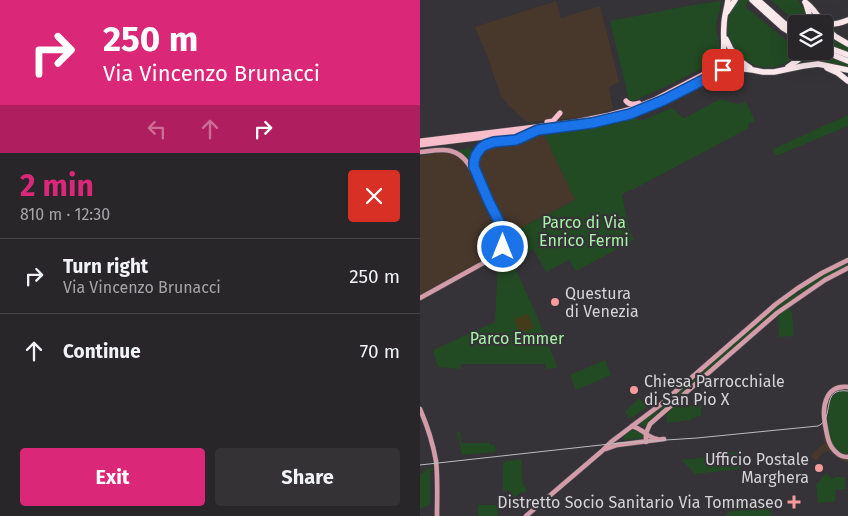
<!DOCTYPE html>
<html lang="en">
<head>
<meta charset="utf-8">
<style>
	body { margin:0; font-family:"Fira Sans",sans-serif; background:#343235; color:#f1f3f6; height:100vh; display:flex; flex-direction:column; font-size:19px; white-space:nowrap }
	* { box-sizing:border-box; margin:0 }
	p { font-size:16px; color:#a5a5a8 }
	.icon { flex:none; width:28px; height:28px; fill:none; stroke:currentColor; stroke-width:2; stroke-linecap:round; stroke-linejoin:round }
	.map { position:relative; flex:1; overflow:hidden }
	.sheet { display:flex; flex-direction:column; background:#282629; width:420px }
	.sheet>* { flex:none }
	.hud { background:#db2777; color:#fff; overflow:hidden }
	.buttons { position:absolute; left:368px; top:15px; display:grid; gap:10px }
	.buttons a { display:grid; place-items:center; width:45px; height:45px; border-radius:5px; background:#282629; box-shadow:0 5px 20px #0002,0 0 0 1px #444346; font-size:25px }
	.pin { position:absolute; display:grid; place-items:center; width:42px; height:42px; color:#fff; margin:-21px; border-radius:10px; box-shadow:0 2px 8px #0006 }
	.me { position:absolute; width:55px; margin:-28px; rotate:0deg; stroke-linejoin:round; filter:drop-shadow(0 0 4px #0008) }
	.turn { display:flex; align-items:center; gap:18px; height:105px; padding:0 20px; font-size:22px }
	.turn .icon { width:65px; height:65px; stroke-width:2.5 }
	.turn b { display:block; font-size:35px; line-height:42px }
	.lanes { display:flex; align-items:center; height:48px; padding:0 20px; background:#0003; justify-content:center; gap:25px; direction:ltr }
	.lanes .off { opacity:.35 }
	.round { display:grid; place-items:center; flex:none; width:52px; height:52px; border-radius:5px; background:#343235 }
	.overview { display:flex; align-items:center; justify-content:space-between; height:85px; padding:0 20px }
	h1 { font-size:30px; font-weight:700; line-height:38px; color:#db2777 }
	.action { display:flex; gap:10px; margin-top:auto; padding:10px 20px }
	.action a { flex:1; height:58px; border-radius:5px; background:#db2777; color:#fff; font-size:20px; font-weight:700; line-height:58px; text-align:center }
	.action a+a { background:#343235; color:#f1f3f6 }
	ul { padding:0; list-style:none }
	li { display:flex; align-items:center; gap:15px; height:75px; padding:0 20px; border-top:1px solid #444346 }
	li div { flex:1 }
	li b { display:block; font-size:19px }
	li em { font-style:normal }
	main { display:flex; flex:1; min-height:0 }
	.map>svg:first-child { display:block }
	.commercial { fill:#48382c }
	.green { fill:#224a23 }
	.sand { fill:#443b1b }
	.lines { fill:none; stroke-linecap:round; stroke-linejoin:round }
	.secondary-casing { stroke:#525054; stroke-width:5.5 }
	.primary-casing { stroke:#525054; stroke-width:6 }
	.highway-casing { stroke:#525054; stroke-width:7 }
	.secondary { stroke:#d39ca8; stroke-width:4.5 }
	.primary { stroke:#f7bdca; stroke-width:5 }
	.highway { stroke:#fbe9ec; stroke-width:5.5 }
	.tram { stroke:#bcbbbe; stroke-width:1 }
	.route-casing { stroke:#114b97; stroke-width:12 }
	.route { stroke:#1a73e8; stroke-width:9 }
	.poi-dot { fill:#f59b9b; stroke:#353337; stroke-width:2 }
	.labels { text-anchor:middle; stroke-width:4.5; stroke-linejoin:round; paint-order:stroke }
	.park-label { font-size:16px; fill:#a5f3a5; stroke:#353337 }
	.poi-label { font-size:16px; fill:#d4d3d6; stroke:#353337; text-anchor:start }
</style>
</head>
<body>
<main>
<section class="sheet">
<div class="hud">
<div class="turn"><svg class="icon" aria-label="right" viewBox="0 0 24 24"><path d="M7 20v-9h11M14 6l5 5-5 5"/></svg><div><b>250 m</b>Via Vincenzo Brunacci</div></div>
<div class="lanes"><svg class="icon off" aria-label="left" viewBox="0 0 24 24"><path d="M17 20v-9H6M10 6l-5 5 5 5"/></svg><svg class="icon off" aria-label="ahead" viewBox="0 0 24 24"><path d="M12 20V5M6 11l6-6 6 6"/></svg><svg class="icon" aria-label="right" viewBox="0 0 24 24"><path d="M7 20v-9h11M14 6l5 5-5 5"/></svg></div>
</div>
<div class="overview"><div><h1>2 min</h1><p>810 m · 12:30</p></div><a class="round" style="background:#d93025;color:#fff"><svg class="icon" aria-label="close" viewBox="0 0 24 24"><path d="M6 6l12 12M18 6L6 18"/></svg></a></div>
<ul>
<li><svg class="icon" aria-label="right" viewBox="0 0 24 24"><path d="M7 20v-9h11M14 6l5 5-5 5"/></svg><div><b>Turn right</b><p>Via Vincenzo Brunacci</p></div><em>250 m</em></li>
<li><svg class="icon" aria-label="ahead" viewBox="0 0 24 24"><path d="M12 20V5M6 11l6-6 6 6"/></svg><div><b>Continue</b></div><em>70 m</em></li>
</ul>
<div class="action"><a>Exit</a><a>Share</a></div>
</section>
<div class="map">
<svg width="428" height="516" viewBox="0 0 428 516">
	<rect width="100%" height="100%" fill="#353337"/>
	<!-- commercial -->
	<g class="commercial">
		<path d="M136,1L141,18L180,6L199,82L189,87L193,109L172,116L154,118L107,122L89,106L81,96L68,58L55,27Z"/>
		<path d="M124,134L155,200L89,234L57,172L56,162V157L59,154L75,146L99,143Z"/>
		<path d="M26,151L37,155L45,161L77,229H79L82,241L79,250L72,255L0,294V156Z"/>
		<path d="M408,436L419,453L428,455V462H425L408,451L404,452L396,461L391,455L405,443L403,437Z"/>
	</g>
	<!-- green -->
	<g class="green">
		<path d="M318,0H329L326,4L327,8L371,44L377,52V55C338,91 285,41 318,0Z"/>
		<path d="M351,0H378L386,13L388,24C376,24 360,8 351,0Z"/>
		<path d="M301,1C301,10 296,18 296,28C297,37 302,46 298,55C293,67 227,95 213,101L209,100L190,21L273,5Z"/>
		<path d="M404,30L412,38L428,47V67C413,63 398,60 383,62L390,51H404Z"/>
		<path d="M306,52L314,65L295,70L303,61Z"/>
		<path d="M300,99L318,104L326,102L335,121L328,124L329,128L212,190H209L202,195L209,229L214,240L156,271L149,260L126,272L113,249L97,257C95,252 97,251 97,246C97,243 91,238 89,234L155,200L124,134C157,131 186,128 217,117V120H223L251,108C257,110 260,118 265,118Z"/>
		<path d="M428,115V126L356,156L353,149Z"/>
		<path d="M61,147L53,168L45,157L35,150L51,148V151H55V148Z"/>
		<path d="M85,255L90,257L113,307L136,363L137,366L136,368L126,369V364H41V369L18,367L13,350L75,322L78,259Z"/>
		<path d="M425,263L427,265L426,268L396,284L382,293L379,291L380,288L398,277Z"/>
		<path d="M376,291L377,294L379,295L358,311L295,366L291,362L356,306Z"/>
		<path d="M368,307L372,313L374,336L359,337L358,316Z"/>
		<path d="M185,360L191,375L156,390L150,375Z"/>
		<path d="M290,363L294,367L241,412L237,408Z"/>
		<path d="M422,391H428V454C408,453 407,429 408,413C409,408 409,402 412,397C414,394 417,392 422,391Z"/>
		<path d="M219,398L227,407L210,419L205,412Z"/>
		<path d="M281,404V416L271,418V420L247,423L246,414L254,407Z"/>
		<path d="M236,410L239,414L224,427L219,424Z"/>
		<path d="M213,429H217L223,434L224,438L204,440C203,434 208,431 213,429Z"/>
		<path d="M37,432H40L41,443H70L71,445H75L76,452L42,455Z"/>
		<path d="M319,452L320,469L275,474L262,460L306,455V453Z"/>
		<path d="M101,459L103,484L107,490L104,493L102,492L93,498L95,504L91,508V492L88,490L83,491V465L85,461Z"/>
		<path d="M12,468L13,470L10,471V504L0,509V474L3,473L6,469Z"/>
		<path d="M406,473L412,479L415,477H425L426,489L416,490L415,501L398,503L396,485Z"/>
		<rect x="58" y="505" width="20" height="11"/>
		<path d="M345,508L350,510L352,516H306L308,512L311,511Z"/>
	</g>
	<!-- sand -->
	<path class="sand" d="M108,314L114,328L100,333L94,319Z"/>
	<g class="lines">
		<defs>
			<g id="secondary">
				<path d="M0,152C20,150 36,145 49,165L90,243"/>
				<path d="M57,174C46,146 72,143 93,140"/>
				<circle cx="88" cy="248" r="5"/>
				<path d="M0,298L76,256L85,252"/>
				<path d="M428,387C405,385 402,407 405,424C407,435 408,446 417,453C420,456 423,457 428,457"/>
				<path d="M0,409C7,425 13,444 16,461C18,479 17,498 17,516"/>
				<path d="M212,426C223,429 228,438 237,439"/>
				<path d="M226,442V433L230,424L357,313L405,280L428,268"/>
				<path d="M186,449L197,445L244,439"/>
				<path d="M106,516L182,451L191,442L240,405L356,304L378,288L402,273L428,260"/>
			</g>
			<g id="primary">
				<path d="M206,101C209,105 213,105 219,103"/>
				<path d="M127,122L133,121L140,113"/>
				<path d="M93,140L113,132"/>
				<path d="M0,141L155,122L189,115L211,109L236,99L288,72"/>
				<path d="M0,145L154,126L187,120L210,114L234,105L297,73"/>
			</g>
			<g id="highway">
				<path d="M332,0L363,28L376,36"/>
				<path d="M338,0L364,23L376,31"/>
				<path d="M385,2C403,15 397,32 428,20"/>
				<path d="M386,4L392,24"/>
				<path d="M307,12L315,0"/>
				<path d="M404,27L416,37L428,44"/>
				<path d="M306,39C311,52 318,61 330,68"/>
				<path d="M404,46L428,55"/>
				<path d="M403,51L428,61"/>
				<path d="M368,67L378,60L385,51"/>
				<path d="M407,68L418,73L428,81"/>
				<path d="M288,72C310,56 302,47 304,25C304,16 307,8 308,0"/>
				<path d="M297,73L316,68L333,70L343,72H354L383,66L398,64L428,70"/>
			</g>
		</defs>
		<!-- secondary casing -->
		<use href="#secondary" class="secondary-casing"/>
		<!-- primary casing -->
		<use href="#primary" class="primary-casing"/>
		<!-- highway casing -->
		<use href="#highway" class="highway-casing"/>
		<!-- secondary -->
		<use href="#secondary" class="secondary"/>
		<!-- primary -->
		<use href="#primary" class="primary"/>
		<!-- highway -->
		<use href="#highway" class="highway"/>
		<!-- tram -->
		<path class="tram" d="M0,465L199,443L277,438L398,426C416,418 399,387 428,391"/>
	</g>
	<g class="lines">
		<defs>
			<path id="route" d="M83,247L85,244L90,243L69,202L54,167V162L56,155L61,148L65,145L74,142L96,140L118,130L172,123L210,114L244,100L293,75L303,70"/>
		</defs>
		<!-- route casing -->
		<use href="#route" class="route-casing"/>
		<!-- route -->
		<use href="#route" class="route"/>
	</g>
	<!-- markers -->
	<g class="poi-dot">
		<circle cx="135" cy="302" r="5"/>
		<circle cx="214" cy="390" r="5"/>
		<circle cx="399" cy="468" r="5"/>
		<path d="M371.5 494.5h5v5h5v5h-5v5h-5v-5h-5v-5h5z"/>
	</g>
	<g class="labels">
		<!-- park labels -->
		<g class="park-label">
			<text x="164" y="228">Parco di Via<tspan x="164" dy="18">Enrico Fermi</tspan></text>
			<text x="97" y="344">Parco Emmer</text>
		</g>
		<!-- poi labels -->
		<g class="poi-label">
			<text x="145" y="299">Questura<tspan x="145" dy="18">di Venezia</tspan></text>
			<text x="224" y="387">Chiesa Parrocchiale<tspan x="224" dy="18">di San Pio X</tspan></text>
			<text x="389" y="465" text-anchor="end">Ufficio Postale<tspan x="389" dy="18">Marghera</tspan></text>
			<text x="363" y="508" text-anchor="end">Distretto Socio Sanitario Via Tommaseo</text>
		</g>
	</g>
</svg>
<div class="buttons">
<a><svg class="icon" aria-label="layers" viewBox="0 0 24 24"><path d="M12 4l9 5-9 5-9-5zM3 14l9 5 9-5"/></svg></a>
</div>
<div class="pin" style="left:303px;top:70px;background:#d93025"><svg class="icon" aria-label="arrive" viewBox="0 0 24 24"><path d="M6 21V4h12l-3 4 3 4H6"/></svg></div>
<svg class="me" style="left:83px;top:247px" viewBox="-20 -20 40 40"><circle r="17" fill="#1a73e8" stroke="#fff" stroke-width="3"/><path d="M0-11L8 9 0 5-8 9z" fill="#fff"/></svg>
</div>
</main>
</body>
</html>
